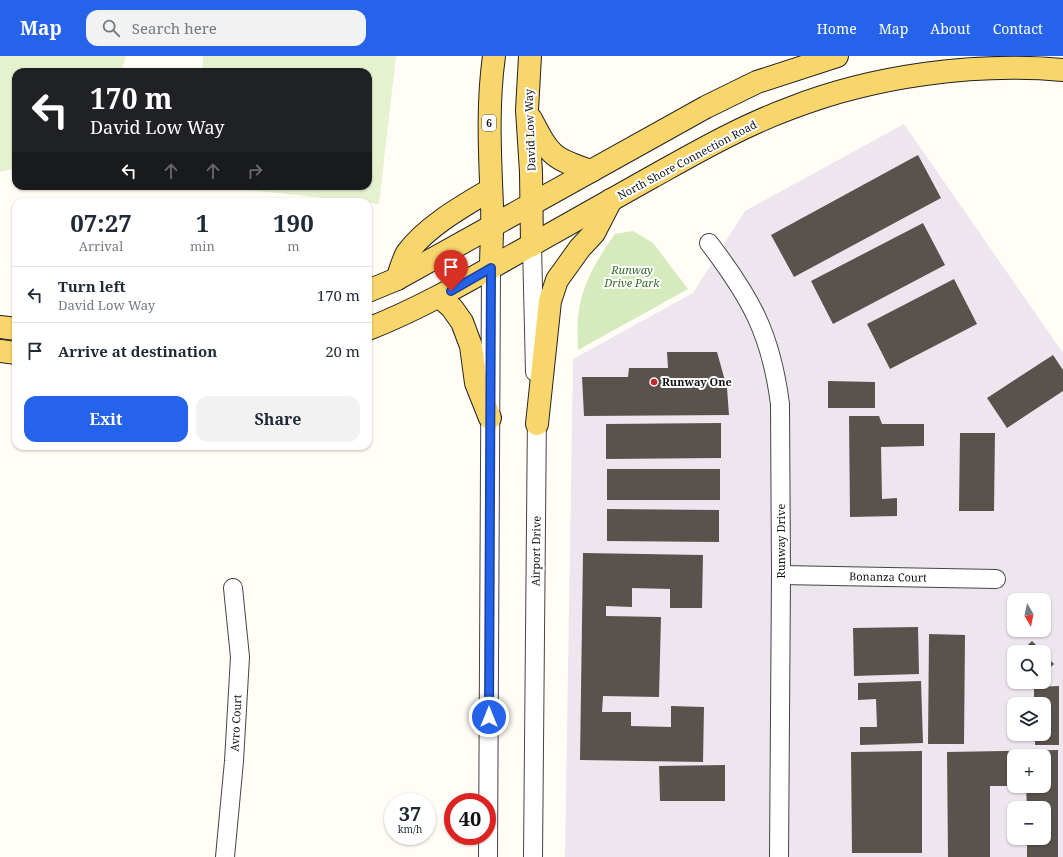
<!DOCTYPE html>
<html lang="en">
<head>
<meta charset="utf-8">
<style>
	body { margin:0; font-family:"Noto Serif",serif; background:#f2f2f3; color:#1f2937; height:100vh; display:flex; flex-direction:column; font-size:15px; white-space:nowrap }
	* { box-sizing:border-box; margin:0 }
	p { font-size:13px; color:#747a83 }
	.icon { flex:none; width:22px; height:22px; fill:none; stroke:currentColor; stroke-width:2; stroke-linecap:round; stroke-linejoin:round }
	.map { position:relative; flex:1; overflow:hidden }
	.sheet { position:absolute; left:12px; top:142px; width:360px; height:252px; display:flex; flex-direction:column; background:#fff; border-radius:12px; box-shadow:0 1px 3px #0004 }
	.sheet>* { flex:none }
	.banner { position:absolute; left:12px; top:12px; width:360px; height:122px; border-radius:12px; box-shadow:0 1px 3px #0004; background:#202124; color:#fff; overflow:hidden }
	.needle { width:26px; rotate:171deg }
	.controls { position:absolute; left:1007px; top:537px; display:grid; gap:8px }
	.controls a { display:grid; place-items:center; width:44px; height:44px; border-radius:8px; background:#fff; box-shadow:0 1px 3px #0004; font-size:20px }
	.speed { position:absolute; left:384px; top:737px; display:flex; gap:8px; font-size:20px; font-weight:700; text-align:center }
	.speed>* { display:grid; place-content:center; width:52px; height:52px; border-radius:50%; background:#fff; box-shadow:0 1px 3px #0004; line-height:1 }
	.speed small { font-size:10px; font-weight:400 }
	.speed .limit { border:6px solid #d22; background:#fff; color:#111 }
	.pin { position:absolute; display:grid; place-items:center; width:34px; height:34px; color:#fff; margin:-41px -17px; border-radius:50% 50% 50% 0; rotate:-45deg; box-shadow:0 0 4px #0007 }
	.pin .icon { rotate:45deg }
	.me { position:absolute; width:44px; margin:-22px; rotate:0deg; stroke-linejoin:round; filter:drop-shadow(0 0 3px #0008) }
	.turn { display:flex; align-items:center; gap:14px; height:84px; padding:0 12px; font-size:18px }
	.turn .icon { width:52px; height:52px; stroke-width:2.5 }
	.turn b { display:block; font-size:28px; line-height:34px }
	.lanes { display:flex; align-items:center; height:38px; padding:0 12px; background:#0003; justify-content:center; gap:20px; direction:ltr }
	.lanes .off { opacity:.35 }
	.eta { display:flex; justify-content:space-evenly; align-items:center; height:68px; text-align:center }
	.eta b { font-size:24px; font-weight:700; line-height:28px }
	.action { display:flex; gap:8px; margin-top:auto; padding:8px 12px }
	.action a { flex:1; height:46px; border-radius:12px; background:#2563eb; color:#fff; font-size:16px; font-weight:700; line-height:46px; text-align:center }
	.action a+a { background:#f2f2f3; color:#1f2937 }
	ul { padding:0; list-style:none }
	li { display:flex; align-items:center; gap:12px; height:56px; padding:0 12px; border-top:1px solid #e0e1e3 }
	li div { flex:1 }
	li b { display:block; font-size:15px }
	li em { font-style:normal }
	header { display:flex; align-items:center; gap:24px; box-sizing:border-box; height:56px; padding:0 20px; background:#2563eb; color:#fff }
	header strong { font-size:19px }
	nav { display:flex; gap:22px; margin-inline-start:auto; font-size:14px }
	.search { width:280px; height:36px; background:#f2f2f3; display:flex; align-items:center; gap:10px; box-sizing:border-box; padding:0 14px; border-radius:12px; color:#747a83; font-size:15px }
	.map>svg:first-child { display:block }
	.industrial { fill:#eee6ef; fill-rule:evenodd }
	.green { fill:#d5ebbd }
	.pitch { fill:#e6f2cf }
	.building { fill:#5a524d }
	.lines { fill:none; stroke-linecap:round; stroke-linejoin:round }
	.minor-casing { stroke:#444; stroke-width:20 }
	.major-casing { stroke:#222; stroke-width:24 }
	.minor { stroke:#fff; stroke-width:18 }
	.major { stroke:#f9d66b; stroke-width:22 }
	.route-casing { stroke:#184099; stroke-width:10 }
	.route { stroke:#2563eb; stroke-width:7 }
	.poi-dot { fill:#c4262e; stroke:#fff; stroke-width:1.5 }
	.labels { text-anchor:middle; stroke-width:4; stroke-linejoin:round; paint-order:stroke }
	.shield { fill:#fff; stroke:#585858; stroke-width:1 }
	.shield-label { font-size:10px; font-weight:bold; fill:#111 }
	.street-label { font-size:11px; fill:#111; stroke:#fff }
	.park-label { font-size:11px; font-style:italic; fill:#2f6b1f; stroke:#fff }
	.poi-label { font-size:11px; font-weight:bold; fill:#111; stroke:#fff; text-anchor:start }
</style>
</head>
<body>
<header>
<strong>Map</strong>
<div class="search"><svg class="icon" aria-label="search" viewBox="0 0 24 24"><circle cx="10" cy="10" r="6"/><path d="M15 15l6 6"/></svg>Search here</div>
<nav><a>Home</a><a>Map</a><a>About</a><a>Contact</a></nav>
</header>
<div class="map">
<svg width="1063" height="801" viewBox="0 0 1063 801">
	<rect width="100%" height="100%" fill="#fffdf5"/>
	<!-- industrial -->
	<path class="industrial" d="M904,68L1063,297V801H565L573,303L693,237L745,155ZM1014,544H1044V574H1014ZM1014,596H1044V626H1014ZM1014,648H1044V678H1014ZM1014,700H1044V730H1014ZM1014,752H1044V782H1014Z"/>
	<!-- green -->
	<path class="green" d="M633,175L653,187L688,233L578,294C578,283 577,273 578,263C580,231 597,203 615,178Z"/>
	<!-- pitch -->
	<g class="pitch">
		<path d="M0,0H126L121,16H16V112L0,116Z"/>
		<path d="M203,0H396L379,148L211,130H368V16H202Z"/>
	</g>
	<!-- building -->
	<g class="building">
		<path d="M918,99L941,142L794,221L771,179Z"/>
		<path d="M923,167L945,209L833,268L811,225Z"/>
		<path d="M954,223L977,268L890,313L867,268Z"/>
		<path d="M667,296H717L727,332L729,359L584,360L582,321H628L629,312H668Z"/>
		<path d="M1053,299L1063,314V335L1007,372L987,342Z"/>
		<path d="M828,325L875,326V352H828Z"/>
		<path d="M849,360H879L882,368H924V390L881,391L882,443L897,442V460L850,461Z"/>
		<path d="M721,367V402L606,403V368Z"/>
		<path d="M960,377H995L994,455H959Z"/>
		<rect x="607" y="413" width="113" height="31"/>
		<path d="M607,453L719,454V486L607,485Z"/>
		<path d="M583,497L703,499L702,552H670V533L632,532V551L606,550V560L661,561L659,641L603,640L602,656H631V670L671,671V650L704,651L703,706L580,704Z"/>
		<path d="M918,571L919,618L854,620L853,572Z"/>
		<path d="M929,578L965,579L964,688H928Z"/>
		<path d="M1032,585L1043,596H1020Z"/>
		<path d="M1044,598L1054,608L1044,617Z"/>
		<path d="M921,625L923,687L860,689V671H877L876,643L858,644V627Z"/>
		<path d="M1059,630V689H1035V678H1044V648H1034V631Z"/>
		<path d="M1058,694V801H1027V782H1044V752H1027L1026,730H1044V700H1014V730H990V801H948L947,696Z"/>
		<path d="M922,695V797H852L851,696Z"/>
		<path d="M725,709V745H660L659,710Z"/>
	</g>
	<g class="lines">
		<defs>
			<g id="minor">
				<path d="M709,187C751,242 771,278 780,348L781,519L779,801"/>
				<path d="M532,189L535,316"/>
				<path d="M781,519L996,523"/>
				<path d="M225,801L234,705L240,601L233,532"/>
				<path d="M488,801L491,212"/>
				<path d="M533,801L537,355"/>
			</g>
			<g id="major">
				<path d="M530,0L527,54L531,116L532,189"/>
				<path d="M531,63C550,99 551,102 591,115"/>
				<path d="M491,212C491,191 493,171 492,150C490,100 487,50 494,0"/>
				<path d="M397,223C400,215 403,204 407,197C427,170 463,150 490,134"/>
				<path d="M368,235L397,223L706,51L757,26L837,0"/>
				<path d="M440,241L452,252L462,266L471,290L476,327L490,362"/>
				<path d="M0,271L16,273"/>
				<path d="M368,273C424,251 474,221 526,192C568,168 610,145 652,121C697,96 742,70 791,52C873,20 975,6 1063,14"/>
				<path d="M0,295L16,297"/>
				<path d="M537,368L550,245L557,224L580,192L594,177L611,144"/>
			</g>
		</defs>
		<!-- minor casing -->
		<use href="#minor" class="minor-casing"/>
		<!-- major casing -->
		<use href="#major" class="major-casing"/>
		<!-- minor -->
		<use href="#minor" class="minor"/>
		<!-- major -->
		<use href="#major" class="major"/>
	</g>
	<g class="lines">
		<defs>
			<path id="route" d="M451,235L491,212L489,661"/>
		</defs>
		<!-- route casing -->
		<use href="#route" class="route-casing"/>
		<!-- route -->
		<use href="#route" class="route"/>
	</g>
	<!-- markers -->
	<circle class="poi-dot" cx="654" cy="326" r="4"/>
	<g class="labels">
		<!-- shield labels -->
		<rect class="shield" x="482" y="59" width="14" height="16" rx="3"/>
		<g class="shield-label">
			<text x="489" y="71">6</text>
		</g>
		<!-- street labels -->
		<g class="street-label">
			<text transform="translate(530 74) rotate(-92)" y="4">David Low Way</text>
			<text transform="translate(687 104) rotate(-28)" y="4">North Shore Connection Road</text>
			<text transform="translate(781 485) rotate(-90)" y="4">Runway Drive</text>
			<text transform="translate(536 495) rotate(-89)" y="4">Airport Drive</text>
			<text transform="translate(888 521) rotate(1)" y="4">Bonanza Court</text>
			<text transform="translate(236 667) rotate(-87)" y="4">Avro Court</text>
		</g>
		<!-- park labels -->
		<g class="park-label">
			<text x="632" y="218">Runway<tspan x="632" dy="13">Drive Park</tspan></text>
		</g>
		<!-- poi labels -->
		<g class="poi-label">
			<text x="662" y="330">Runway One</text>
		</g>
	</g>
</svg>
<div class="controls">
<a><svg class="needle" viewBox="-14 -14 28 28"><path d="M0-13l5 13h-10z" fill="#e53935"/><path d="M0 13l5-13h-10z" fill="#747a83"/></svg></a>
<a><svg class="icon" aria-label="search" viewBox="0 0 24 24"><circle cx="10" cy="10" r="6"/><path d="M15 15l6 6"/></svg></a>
<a><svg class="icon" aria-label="layers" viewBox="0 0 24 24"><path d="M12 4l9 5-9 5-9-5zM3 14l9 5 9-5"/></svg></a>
<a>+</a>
<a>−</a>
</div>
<div class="speed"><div>37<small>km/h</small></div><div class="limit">40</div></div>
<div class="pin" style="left:451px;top:235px;background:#d93025"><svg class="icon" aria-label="arrive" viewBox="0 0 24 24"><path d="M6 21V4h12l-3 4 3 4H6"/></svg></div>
<svg class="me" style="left:489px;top:661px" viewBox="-20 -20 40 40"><circle r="17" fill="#2563eb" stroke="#fff" stroke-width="3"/><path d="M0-11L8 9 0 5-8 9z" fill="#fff"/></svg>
<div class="banner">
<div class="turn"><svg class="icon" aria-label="left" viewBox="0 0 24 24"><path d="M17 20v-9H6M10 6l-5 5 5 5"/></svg><div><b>170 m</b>David Low Way</div></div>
<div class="lanes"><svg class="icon" aria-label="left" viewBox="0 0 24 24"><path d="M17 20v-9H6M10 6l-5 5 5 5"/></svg><svg class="icon off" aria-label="ahead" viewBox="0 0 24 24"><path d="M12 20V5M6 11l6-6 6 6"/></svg><svg class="icon off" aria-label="ahead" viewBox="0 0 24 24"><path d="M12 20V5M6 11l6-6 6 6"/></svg><svg class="icon off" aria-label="right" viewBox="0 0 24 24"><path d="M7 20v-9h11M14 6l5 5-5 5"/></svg></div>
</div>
<section class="sheet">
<div class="eta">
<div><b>07:27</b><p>Arrival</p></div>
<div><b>1</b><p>min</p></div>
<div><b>190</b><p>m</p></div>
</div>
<ul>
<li><svg class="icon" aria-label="left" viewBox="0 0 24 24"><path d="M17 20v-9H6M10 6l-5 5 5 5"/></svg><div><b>Turn left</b><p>David Low Way</p></div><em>170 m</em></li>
<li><svg class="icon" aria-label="arrive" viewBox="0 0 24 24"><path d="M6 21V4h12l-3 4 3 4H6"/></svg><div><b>Arrive at destination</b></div><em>20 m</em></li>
</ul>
<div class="action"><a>Exit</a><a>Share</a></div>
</section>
</div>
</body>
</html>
